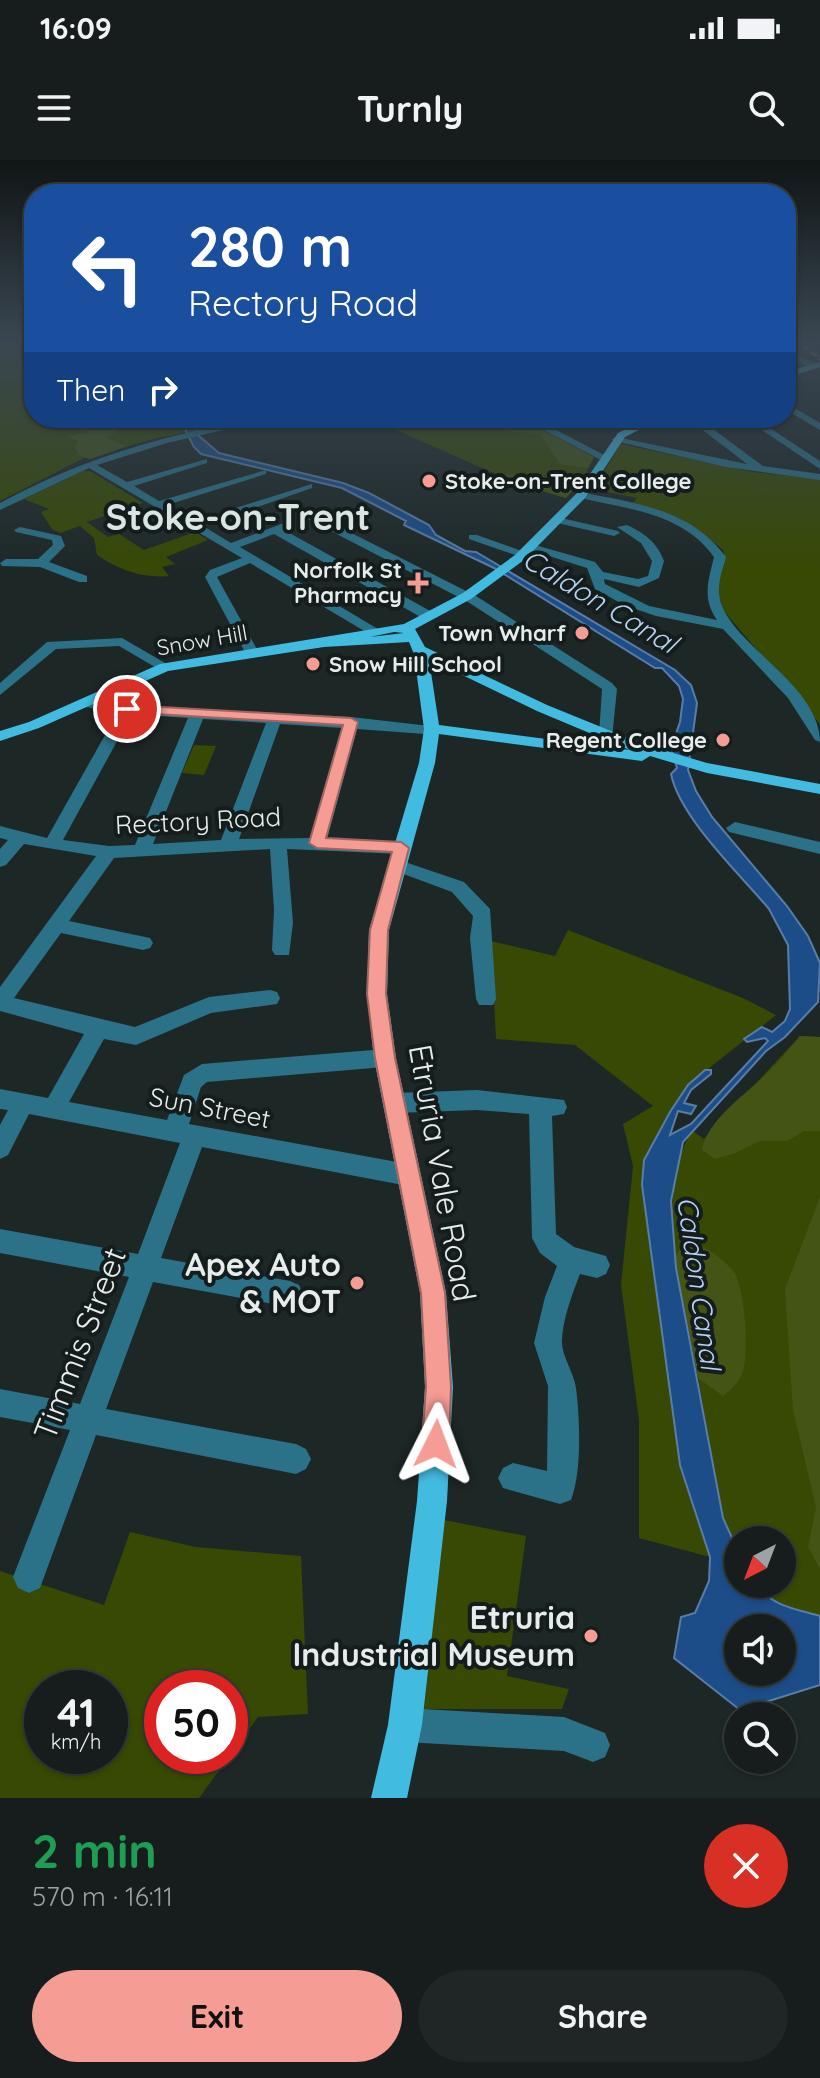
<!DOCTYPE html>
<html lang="en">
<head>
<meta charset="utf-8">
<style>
	body { margin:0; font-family:Quicksand,sans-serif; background:#1f2625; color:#f1f3f6; height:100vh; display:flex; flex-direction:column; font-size:30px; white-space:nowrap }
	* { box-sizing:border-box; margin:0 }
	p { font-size:26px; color:#9ea2a3 }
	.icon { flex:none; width:44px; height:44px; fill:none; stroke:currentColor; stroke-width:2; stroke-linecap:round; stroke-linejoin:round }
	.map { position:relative; height:1638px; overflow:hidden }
	.side { display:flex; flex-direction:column; background:#161d1c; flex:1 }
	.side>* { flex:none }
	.banner { position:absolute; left:24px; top:24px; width:772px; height:244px; border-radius:32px; box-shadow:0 2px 6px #0004,0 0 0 2px #353b3b; background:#1a4fa0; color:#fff; overflow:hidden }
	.needle { width:52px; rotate:222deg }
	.fabs { position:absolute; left:724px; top:1366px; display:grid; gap:16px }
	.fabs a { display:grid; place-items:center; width:72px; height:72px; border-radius:50%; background:#161d1c; box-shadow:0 2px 6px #0004,0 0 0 2px #353b3b; font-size:40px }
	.speed { position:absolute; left:24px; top:1510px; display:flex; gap:16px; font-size:40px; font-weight:700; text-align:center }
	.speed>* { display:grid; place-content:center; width:104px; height:104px; border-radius:50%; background:#161d1c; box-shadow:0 2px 6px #0004,0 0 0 2px #353b3b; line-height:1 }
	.speed small { font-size:20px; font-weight:400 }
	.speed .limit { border:12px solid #d22; background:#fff; color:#111 }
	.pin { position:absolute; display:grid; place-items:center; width:68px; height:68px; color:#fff; margin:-34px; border:4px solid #fff; border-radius:50%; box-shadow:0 2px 8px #0007 }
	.me { position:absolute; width:88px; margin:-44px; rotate:3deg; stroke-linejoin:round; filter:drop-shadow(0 0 6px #0008) }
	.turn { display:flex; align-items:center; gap:28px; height:168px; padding:0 32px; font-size:36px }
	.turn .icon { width:104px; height:104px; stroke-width:2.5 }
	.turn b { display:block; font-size:56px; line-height:68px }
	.then { display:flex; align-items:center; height:76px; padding:0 32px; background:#0003; gap:16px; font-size:30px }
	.round { display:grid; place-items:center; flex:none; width:84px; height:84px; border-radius:42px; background:#1f2625 }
	.headline { display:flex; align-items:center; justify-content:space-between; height:136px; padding:0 32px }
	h1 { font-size:48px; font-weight:700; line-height:60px; color:#1e9e55 }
	.button { display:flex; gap:16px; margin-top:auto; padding:16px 32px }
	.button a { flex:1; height:92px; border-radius:48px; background:#f59c94; color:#111; font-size:32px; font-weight:700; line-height:92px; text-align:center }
	.button a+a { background:#1f2625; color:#f1f3f6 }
	.status { display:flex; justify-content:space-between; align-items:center; height:56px; padding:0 40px; background:#161d1c; direction:ltr }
	.status svg { height:22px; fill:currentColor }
	header { display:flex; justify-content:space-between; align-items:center; height:104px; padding:0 32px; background:#161d1c; font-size:36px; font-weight:700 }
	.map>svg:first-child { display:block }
	.green { fill:#374903; fill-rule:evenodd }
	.forest { fill:#435415 }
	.water { fill:#1c4d88; stroke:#597da6; stroke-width:2; fill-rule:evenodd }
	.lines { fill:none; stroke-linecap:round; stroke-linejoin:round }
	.minor { fill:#2b7188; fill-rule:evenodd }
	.major { fill:#42bbe0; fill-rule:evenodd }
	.rail-casing { stroke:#b8bfbe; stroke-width:3 }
	.rail { stroke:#141d1c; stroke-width:2; stroke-dasharray:5; stroke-linecap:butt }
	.route { fill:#f59c94; stroke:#9f6560; stroke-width:2 }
	.poi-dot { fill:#f59c94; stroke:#141d1c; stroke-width:3 }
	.labels { text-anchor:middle; stroke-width:8; stroke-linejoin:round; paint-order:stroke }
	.far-poi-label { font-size:22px; font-weight:bold; fill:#e6eceb; stroke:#141d1c; text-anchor:end }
	.far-street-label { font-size:22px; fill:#e6eceb; stroke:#141d1c }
	.street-label { font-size:26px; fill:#e6eceb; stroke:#141d1c }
	.water-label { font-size:28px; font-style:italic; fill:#b7d1f4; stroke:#141d1c }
	.near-street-label { font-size:32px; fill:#e6eceb; stroke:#141d1c }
	.near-poi-label { font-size:32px; font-weight:bold; fill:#e6eceb; stroke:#141d1c; text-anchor:end }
	.far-town-label { font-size:36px; font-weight:bold; fill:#d8e5e3; stroke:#141d1c }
</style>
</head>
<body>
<div class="status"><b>16:09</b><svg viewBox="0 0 49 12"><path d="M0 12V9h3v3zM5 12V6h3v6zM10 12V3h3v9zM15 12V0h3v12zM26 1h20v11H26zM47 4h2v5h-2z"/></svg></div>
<header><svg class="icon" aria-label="menu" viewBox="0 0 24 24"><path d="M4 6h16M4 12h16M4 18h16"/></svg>Turnly<svg class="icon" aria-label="search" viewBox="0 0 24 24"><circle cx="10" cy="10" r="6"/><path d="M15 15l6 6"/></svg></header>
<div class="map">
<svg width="820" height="1638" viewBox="0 0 820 1638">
	<rect width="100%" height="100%" fill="#1d2726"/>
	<!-- green -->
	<g class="green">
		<path d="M0,183H34V258H261L157,278L84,298L0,341Z"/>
		<path d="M369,258H520L594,297L584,317L566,338L495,317L498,315Z"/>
		<path d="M621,284L752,312L820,319V564L723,450L717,431L724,391C697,366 668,355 632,344L637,338L593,329Z"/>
		<path d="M83,311H90L143,343L87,362L108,377L119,374L144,390L195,372L208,380L166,397L175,404L162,407L169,416C144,419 117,409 97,395L94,378L80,366L60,373L52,369L41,352L49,349L24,339Z"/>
		<path d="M194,585L216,586L204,615L182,613Z"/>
		<path d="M568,770L743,838L776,855L688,925L644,1000L642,1025L680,1305L710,1397L639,1378V1260L621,1125L633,1006L623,964L653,946L575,885L496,879L491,781L555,796Z"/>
		<path d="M800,876L820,877V1456C796,1449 771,1446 756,1424H782V1380H738V1391L723,1358L671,1067C671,1042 676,990 693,971L704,979Z"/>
		<path d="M444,1360L526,1376L507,1516L569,1529L562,1549H424Z"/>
		<path d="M130,1372L196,1387L301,1396L308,1554L258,1557L199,1638H0V1411L104,1445ZM42,1528H110V1596H42ZM162,1528H230V1596H162Z"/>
	</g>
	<!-- forest -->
	<g class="forest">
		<path d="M108,258H124L114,266L116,272L106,278L128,286L90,299L79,295L75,288L79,281L67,277L85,272Z"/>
		<path d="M479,258H520L594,297L588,308L560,304L541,275L494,269Z"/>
		<path d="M560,311L580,322L566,338L495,317C523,305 538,336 559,325L551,316Z"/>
		<path d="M800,876L820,877V971H804L787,981H760L733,994L715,999L702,990C707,960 745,935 766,914C778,903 789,889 800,876Z"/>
		<path d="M820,1037V1409L808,1387L816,1347L793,1250L785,1129Z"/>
		<path d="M700,1085C713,1092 725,1101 734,1112C745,1127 749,1194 743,1211C739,1222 732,1229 723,1236L698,1218L676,1108L675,1098L681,1086Z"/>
	</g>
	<!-- water -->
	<path class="water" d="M179,258H192L199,276L219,293L343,323L369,333L429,365L436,375L465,391L476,392L675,510L691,525L697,543L688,610L696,631L712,657L787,746L808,776L820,803L818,842L785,877L766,891L683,982L671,1041L676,1108L723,1358L738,1391V1424H756C771,1446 796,1449 820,1456V1525L740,1550L674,1498L681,1457L695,1453L709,1421L710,1397L680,1305L642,1025L644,1000L670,952L688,925L705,910H711V914L691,930L684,943L696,946L691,954L678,951L670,975L691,964L768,881L765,878L747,882L744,879L762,867L772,872L785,861L790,849L788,785L769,749C740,714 680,658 671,614L677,608L671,588L680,562L683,539L679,526L662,508H655L494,408L404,365L406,361L342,328L201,294L194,287ZM738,1468H782V1512H738Z"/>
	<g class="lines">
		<!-- minor -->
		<g class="minor">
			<path d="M786,190L817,204L818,206L811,208L786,195Z"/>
			<path d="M786,243L820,263V270L786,250Z"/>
			<path d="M256,258H275L167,283L97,305L127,322L207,299V303L134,326L159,341L266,310V314L167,345L194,361L312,324V328L203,366L231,383L284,363H292V367L284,370L434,453V459H424L274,374L240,387L383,472L371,475L250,403L217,417L259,493L247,496L205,417L210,410L242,398L89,308L0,350V343C85,297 160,277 256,258Z"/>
			<path d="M521,258H533L610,298L601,300Z"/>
			<path d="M610,258H623L639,266L631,268Z"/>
			<path d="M687,258H698L763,306L820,314V320L726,307L611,280L616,277L747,304Z"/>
			<path d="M744,258H755L820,301V309Z"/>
			<path d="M580,332C635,343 691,349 726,397C723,408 718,422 719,433C722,481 820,522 820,582L815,580L788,538L723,469L656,456L624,445L595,429L587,408L527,389V385H535L595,402L603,412L638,419L648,416L652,401L641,383L617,367L627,365C644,373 657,382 664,401L659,418L639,427L604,419L605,424L649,446L717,460C702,438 708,422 714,397C682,352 626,349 576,337L575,335Z"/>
			<path d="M298,350H306L476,436L612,523L617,529L612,578L607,580L599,575L602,529L468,442L298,354Z"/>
			<path d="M557,357L618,371L620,373L614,376L553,362V358Z"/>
			<path d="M20,367L61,376L65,386L49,402L87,416V422H79L40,407L2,406L0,403L6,399H38L53,385L52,380L16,372L14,370Z"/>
			<path d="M469,375H477L530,394L524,398L469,379Z"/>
			<path d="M122,478L172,507L160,510L119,486L56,489L0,535V523L47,482Z"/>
			<path d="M84,539L127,545L351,557L430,566V572L425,574L357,569L327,679L401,682L410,688L401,694L287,689L293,763L289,795H275L272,790L274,750L270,689L114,698L69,761L150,778L153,783L150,788L143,790L61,773L14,838L135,867L209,837L270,830L277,832L280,838L277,844L211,853L136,885L104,879L69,942L167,960L184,915L202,904L385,889L393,892L396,898L393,904L385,907L207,922L201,927L189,964L408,1004L416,1007L420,1015L416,1023L408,1026L202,987L161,1098L290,1121L299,1125L303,1134L299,1143L290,1147L153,1122L106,1249L296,1284L306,1289L311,1299L306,1309L296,1314L96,1275L40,1428L29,1433L18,1428L13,1417L70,1270L0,1257V1229L80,1244L129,1117L0,1093V1069L138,1094L180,983L29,954L8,995L0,999V965L8,950L0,949V929L48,938L84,874L0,851V827L96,696L24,684L6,705L0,707V689L8,680L0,678V666L47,678L118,552L79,546V540ZM132,554L188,558L135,685L109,686L63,680ZM203,559L266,563L221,680L153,684ZM280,564L342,568L310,678L239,679Z"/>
			<path d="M735,662L820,682V694L729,672L726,668Z"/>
			<path d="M396,699L464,722L490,749L496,839L493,845H479L476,839L470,778L473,756L452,732L390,709L387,705Z"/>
			<path d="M477,930L564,940L567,947L564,954L552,956L556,1074L574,1087L606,1096L610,1105L606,1114L597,1118L580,1114C572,1135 563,1158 562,1180C561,1196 574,1212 576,1228C580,1258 582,1312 571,1340L560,1344L503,1328L498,1318L503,1308L513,1303L547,1311L548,1226L534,1183L545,1137L557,1106L540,1093L532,1078L529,954L477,950L396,953L388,950L385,943L388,936L396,933Z"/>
			<path d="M405,1548L564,1557L605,1573L610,1585L605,1597L593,1602L564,1591L405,1582L393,1577L388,1565L393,1553Z"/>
		</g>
		<!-- major -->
		<g class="major">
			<path d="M820,202V207L786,218V212Z"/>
			<path d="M648,258H662L625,277L585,338L524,400L471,439L415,469L425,487L547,545L643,584L707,603L820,624V634L707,613L650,596L642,601L439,574L435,603L389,770L387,834L396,898L446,1133L453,1227L447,1341L422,1565L407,1638H371L388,1565L417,1341L425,1227L420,1133L374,898L367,834L369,770L419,603L424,569L414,494L409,482L324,487L168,511L39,568L0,581V571L29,562L160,504L404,464L463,433L515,395L577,333L618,273ZM394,472L404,473L370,477ZM429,499L537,551L630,590L439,565Z"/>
		</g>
		<defs>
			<path id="rail" d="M800,183L820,199"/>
		</defs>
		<!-- rail casing -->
		<use href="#rail" class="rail-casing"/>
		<!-- rail -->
		<use href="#rail" class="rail"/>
	</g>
	<!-- sky -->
	<linearGradient id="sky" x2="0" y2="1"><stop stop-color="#101515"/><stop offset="0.44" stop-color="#3a4752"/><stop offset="1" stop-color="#3a4752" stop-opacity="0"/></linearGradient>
	<rect width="820" height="413" fill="url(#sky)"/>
	<!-- route -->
	<path class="route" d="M127,545L351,558L358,562L326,678L401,682L409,688L388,770L386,834L395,898L445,1133L451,1227L449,1284L445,1293L436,1297L426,1293L422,1284L426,1227L421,1133L375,898L367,834L370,770L392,692L317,688L309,683L343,565L122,552L120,549Z"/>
	<!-- markers -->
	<g class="poi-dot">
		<circle cx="429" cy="321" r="8"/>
		<path d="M414 411h8v8h8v8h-8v8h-8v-8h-8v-8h8z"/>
		<circle cx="582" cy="473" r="8"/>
		<circle cx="313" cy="504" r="8"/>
		<circle cx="723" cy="580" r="8"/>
		<circle cx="357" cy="1123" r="8"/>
		<circle cx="591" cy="1476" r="8"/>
	</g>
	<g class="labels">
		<!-- far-poi labels -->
		<g class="far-poi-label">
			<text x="445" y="329" text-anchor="start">Stoke-on-Trent College</text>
			<text x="402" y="418">Norfolk St<tspan x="402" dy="25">Pharmacy</tspan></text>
			<text x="566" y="481">Town Wharf</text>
			<text x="329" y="512" text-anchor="start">Snow Hill School</text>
			<text x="707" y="588">Regent College</text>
		</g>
		<!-- far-street labels -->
		<g class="far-street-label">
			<text transform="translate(202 480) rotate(-10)" y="8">Snow Hill</text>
		</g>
		<!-- street labels -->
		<g class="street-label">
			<text transform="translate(198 661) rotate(-3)" y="9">Rectory Road</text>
			<text transform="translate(210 948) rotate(11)" y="9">Sun Street</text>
		</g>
		<!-- water labels -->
		<g class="water-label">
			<text transform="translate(600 441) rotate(31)" y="10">Caldon Canal</text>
			<text transform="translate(699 1123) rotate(82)" y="10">Caldon Canal</text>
		</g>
		<!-- near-street labels -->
		<g class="near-street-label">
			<text transform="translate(442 1013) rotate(80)" y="11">Etruria Vale Road</text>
			<text transform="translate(80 1184) rotate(-69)" y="11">Timmis Street</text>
		</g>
		<!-- near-poi labels -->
		<g class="near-poi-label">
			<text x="341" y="1116">Apex Auto<tspan x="341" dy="37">&amp; MOT</tspan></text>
			<text x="575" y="1469">Etruria<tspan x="575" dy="37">Industrial Museum</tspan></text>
		</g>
		<!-- far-town labels -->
		<g class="far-town-label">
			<text x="238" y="370">Stoke-on-Trent</text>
		</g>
	</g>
</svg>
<div class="fabs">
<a><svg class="needle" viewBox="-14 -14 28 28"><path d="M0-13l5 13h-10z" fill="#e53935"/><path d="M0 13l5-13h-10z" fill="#9ea2a3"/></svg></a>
<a><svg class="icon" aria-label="sound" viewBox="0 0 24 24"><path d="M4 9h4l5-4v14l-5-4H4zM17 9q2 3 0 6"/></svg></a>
<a><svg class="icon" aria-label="search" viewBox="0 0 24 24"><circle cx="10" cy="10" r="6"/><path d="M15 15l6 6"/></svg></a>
</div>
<div class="speed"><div>41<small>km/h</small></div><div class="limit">50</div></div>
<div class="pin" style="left:127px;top:549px;background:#d93025"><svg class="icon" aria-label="arrive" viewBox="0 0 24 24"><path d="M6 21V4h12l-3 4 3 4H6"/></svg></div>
<svg class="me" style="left:436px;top:1284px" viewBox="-20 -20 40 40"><path d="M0-17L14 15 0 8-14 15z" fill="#f59c94" stroke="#fff" stroke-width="4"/></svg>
<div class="banner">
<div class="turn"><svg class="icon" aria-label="left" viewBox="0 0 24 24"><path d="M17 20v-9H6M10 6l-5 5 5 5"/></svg><div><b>280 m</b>Rectory Road</div></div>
<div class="then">Then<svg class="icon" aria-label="right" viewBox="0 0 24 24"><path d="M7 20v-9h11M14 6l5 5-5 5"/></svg></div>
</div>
</div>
<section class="side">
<div class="headline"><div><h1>2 min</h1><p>570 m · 16:11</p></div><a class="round" style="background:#d93025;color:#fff"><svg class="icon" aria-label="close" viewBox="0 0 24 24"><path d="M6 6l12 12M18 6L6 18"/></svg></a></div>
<div class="button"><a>Exit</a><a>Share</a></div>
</section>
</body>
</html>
